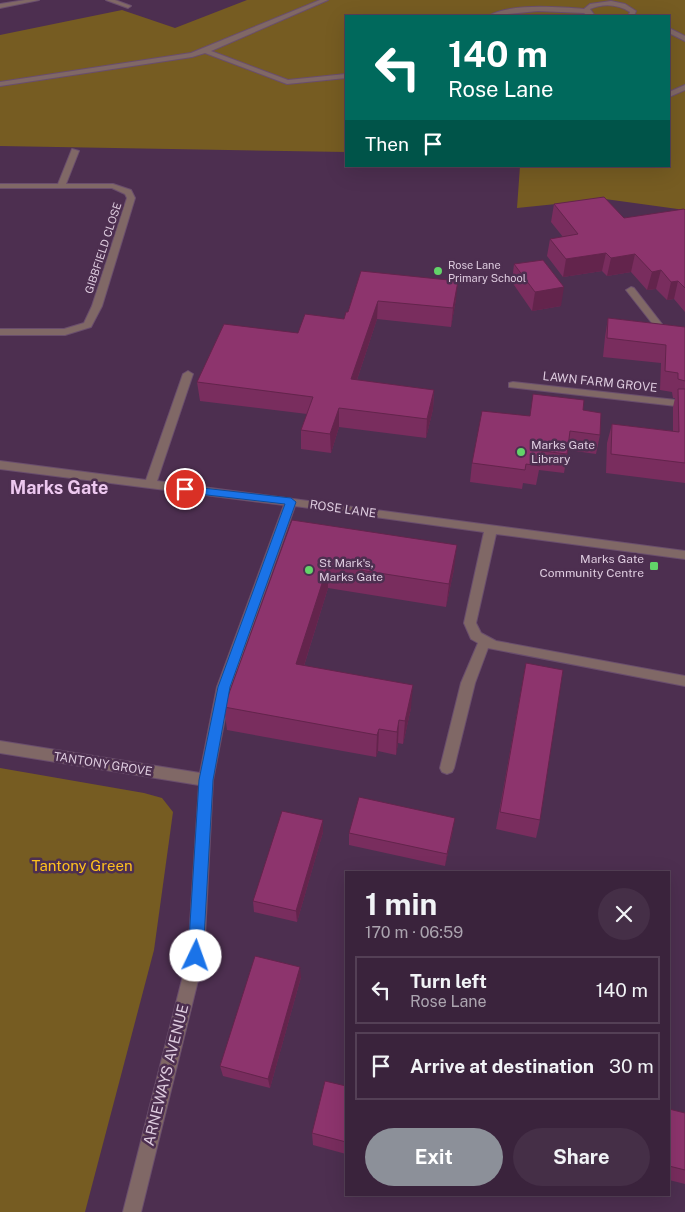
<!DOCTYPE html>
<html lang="en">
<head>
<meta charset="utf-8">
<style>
	body { margin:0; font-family:"Public Sans",sans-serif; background:#452f47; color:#f1f3f6; height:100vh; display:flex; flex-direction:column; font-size:19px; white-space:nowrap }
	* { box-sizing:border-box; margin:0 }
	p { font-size:16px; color:#aba4af }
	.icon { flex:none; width:28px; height:28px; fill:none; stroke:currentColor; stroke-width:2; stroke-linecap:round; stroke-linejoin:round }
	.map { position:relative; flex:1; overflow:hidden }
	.panel { position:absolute; left:345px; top:871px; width:325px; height:325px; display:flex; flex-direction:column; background:#3a233c; border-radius:0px; box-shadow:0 5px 20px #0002,0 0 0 1px #544056 }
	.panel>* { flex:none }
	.guide { position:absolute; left:345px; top:15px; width:325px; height:152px; border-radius:0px; box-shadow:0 5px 20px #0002,0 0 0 1px #544056; background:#00695c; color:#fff; overflow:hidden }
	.pin { position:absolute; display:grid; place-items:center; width:42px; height:42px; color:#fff; margin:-21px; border:2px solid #fff; border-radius:50%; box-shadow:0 1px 5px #0007 }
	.me { position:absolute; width:55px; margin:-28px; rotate:3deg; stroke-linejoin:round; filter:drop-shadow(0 0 4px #0008) }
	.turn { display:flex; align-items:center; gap:18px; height:105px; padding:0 20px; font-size:22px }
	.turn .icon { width:65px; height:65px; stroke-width:2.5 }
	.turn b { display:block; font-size:35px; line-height:42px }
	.then { display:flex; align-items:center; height:48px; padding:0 20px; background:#0003; gap:10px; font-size:19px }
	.round { display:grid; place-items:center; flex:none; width:52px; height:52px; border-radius:26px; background:#452f47 }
	.head { display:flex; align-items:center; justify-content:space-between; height:85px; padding:0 20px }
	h1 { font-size:30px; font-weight:700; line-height:38px }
	.button { display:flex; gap:10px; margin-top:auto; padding:10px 20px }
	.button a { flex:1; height:58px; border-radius:30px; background:#8c9099; color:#fff; font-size:20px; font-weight:700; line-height:58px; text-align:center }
	.button a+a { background:#452f47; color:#f1f3f6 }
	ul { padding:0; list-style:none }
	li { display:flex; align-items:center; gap:15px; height:68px; margin:0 10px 8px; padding:0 10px; border:2px solid #544056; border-radius:0px }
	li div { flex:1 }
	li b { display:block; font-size:19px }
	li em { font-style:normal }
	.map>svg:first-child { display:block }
	.green { fill:#765c22 }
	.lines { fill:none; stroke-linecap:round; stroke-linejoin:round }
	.minor-casing { stroke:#6a4e6d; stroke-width:2 }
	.minor { fill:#806866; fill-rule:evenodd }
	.wall { fill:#792d5e }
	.shaded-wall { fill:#63244c }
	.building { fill:#8d346d; stroke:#63244c }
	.route { fill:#1a73e8; stroke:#114b97 }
	.poi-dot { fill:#62d469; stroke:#4d2f50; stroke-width:2 }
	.labels { text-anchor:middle; stroke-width:5; stroke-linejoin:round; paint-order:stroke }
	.far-street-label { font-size:11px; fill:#deccdf; stroke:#4d2f50 }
	.far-poi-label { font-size:11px; fill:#deccdf; stroke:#4d2f50; text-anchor:start }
	.street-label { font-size:12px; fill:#deccdf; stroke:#4d2f50 }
	.poi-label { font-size:12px; fill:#deccdf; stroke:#4d2f50; text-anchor:start }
	.near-park-label { font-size:15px; fill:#fec11d; stroke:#4d2f50 }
	.near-street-label { font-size:15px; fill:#deccdf; stroke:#4d2f50 }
	.district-label { font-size:18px; font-weight:bold; fill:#edc8ef; stroke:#4d2f50 }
</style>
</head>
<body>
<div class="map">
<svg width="685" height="1212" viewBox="0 0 685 1212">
	<rect width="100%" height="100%" fill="#4d2f50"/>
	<!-- green -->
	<g class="green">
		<path d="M247,0H685V210L605,199L517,208L520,166H669V16H346V152L0,146V35L122,10L175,28Z"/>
		<path d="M0,768L144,793L162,798L173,812L154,950L85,1212H0Z"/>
	</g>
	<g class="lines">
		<defs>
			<g id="minor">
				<path d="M25,0H39L0,8V4Z"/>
				<path d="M106,0H115L131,6L128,8Z"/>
				<path d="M320,0H328L211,51L288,80L346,74V78L287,84L205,53L192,57L0,86V82L191,53Z"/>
				<path d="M611,1L625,4L636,11L634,16H628L630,12C618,4 603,3 590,9L595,16H588L584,13L538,11L488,16C511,3 557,7 584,9L590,4Z"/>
				<path d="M669,28L685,36V41L669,33Z"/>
				<path d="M685,85V90L669,97V92Z"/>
				<path d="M72,149L79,151L66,184H113L131,190L135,198L102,306L91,327L65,335H0V329H64L84,323L92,306L127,198L125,194L112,188H0V184H58Z"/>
				<path d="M631,287L634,288L665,328L685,330V336L659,332L626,290Z"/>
				<path d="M188,371L193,374L157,481L685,551V559L496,534L476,623L481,633L496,641L685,676V686L488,648L475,683L454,768L452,772L447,774L442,772L440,768L461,683L478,643L471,639L464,623L484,532L295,506L231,687L213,780L204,956L141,1212H123L188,956L199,785L0,753V741L200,773L217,687L284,505L0,469V461L146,480L183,374Z"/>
				<path d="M513,382L685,401V407L509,387V383Z"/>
			</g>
		</defs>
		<!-- minor casing -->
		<use href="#minor" class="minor-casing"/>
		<!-- minor -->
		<use href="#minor" class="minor"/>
	</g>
	<!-- wall -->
	<g class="wall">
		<path d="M554,204L624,218L685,210V312L674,299L667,300L656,289L647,290L631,272L607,276L602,271L563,277L547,256L550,239L563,237L551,222Z"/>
		<path d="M514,264L561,306L532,311L512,282Z"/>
		<path d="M361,271L456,299L451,327L377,319L357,380L434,390L433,409L426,438L339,427L331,453L301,449V430L307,414L200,401L197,382L298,333L344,319L348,312Z"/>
		<path d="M608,318L685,327V483L606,473L607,443L612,424L673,431V407L675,398H673L672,392L660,390L661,363L603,357L605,337Z"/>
		<path d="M583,410L600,435L596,454L568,450L564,473L539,470L536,485L523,483L522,489L470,482L472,463L529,416Z"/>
		<path d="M292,520L454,569L446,607L328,588L304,666L411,708L403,744L398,743L396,755L378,751L376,757L227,730L224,707Z"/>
		<path d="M526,663L540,820L536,838L496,829Z"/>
		<path d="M323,820V832L297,922L254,912L253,901Z"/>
		<path d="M453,830L445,866L349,845V833Z"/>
		<path d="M301,977L270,1088L223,1076L220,1066Z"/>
		<path d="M346,1086V1154L313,1145L312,1133Z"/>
		<path d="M669,1109L685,1113V1184L669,1180Z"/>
	</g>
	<!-- shaded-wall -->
	<g class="shaded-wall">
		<path d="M606,253L602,271L563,277L566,259Z"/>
		<path d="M635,254L631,272L607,276L611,258Z"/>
		<path d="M661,270L656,289L647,290L652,272Z"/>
		<path d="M458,281L456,299L451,327L453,308Z"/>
		<path d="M678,281L674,299L667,300L671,282Z"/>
		<path d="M564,287L561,306L532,311L535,292Z"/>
		<path d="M378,301L377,319L351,398V379Z"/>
		<path d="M434,390L433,409L426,438L427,419Z"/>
		<path d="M339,408V427L331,453L330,434Z"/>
		<path d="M457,545L454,569L446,607L449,584Z"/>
		<path d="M328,565V588L297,688L296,664Z"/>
		<path d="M413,685L411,708L403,744L405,721Z"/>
		<path d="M399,720L398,743L396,755L397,732Z"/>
		<path d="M379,729L378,751L376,757L377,735Z"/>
		<path d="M455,818L453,830L445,866L447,854Z"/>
		<path d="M323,820V832L297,922L296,911Z"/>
		<path d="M300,967L301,977L270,1088L268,1079Z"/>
	</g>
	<!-- building -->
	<g class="building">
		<path d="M604,197L624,218L684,209L685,210V288L678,281L671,282L661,270L652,272L635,254L611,258L606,253L566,259L550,239L578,234L554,204Z"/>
		<path d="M543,260L564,287L535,292L514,264Z"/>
		<path d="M361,271L458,281L453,308L378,301L351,379L434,390L427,419L339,408L330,434L301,430L313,397L197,382L224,324L298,333L305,314L344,319L346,312H348Z"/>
		<path d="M608,318L685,327V381L678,379V373L665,371L666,345L607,338Z"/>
		<path d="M678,389H685V463L611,454L612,424L679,432Z"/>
		<path d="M533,394L584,400L583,410L601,413L600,435L570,431L567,454L542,451L540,466L526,464L525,470L472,463L482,411L530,416Z"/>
		<path d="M292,520L457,545L449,584L328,565L296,664L413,685L405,721L399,720L397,732L379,729L377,735L224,707Z"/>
		<path d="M526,663L563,670L540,820L500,812Z"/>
		<path d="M359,797L455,818L447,854L349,833Z"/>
		<path d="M282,811L323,820L296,911L253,901Z"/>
		<path d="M255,956L300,967L268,1079L220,1066Z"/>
		<path d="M325,1081L346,1086V1142L312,1133Z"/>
		<path d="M669,1109L685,1113V1170L669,1166Z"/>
	</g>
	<!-- route -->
	<path class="route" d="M185,486L291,498L296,502L230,687L213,780L203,956L201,961L196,963L191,961L188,956L199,780L218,687L285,504L181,492V487Z"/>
	<!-- markers -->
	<g class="poi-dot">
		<circle cx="438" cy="271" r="5"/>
		<circle cx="521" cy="452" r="5"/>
		<rect x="649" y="561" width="10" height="10" rx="2.5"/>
		<circle cx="309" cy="570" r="5"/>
	</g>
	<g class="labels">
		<!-- far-street labels -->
		<g class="far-street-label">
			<text transform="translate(103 248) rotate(-72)" y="4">GIBBFIELD CLOSE</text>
		</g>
		<!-- far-poi labels -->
		<g class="far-poi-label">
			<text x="448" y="269">Rose Lane<tspan x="448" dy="13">Primary School</tspan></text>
		</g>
		<!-- street labels -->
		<g class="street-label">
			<text transform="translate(600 382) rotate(6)" y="4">LAWN FARM GROVE</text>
			<text transform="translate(343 509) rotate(8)" y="4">ROSE LANE</text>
			<text transform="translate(103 764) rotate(9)" y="4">TANTONY GROVE</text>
		</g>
		<!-- poi labels -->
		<g class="poi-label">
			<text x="531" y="449">Marks Gate<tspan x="531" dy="14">Library</tspan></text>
			<text x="644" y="563" text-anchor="end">Marks Gate<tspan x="644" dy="14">Community Centre</tspan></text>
			<text x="319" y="567">St Mark's,<tspan x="319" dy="14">Marks Gate</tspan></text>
		</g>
		<!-- near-park labels -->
		<g class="near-park-label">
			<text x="82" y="871">Tantony Green</text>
		</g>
		<!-- near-street labels -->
		<g class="near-street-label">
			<text transform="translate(166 1075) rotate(-76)" y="5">ARNEWAYS AVENUE</text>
		</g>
		<!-- district labels -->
		<g class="district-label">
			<text x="59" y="494">Marks Gate</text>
		</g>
	</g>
</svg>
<div class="pin" style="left:185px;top:489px;background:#d93025"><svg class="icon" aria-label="arrive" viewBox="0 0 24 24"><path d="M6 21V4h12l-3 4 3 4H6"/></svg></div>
<svg class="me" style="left:196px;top:956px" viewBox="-20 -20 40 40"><circle r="19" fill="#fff"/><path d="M0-13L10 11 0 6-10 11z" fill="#1a73e8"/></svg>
<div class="guide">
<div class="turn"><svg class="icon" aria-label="left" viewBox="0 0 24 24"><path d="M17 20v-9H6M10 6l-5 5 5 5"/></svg><div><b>140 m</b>Rose Lane</div></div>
<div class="then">Then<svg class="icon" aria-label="arrive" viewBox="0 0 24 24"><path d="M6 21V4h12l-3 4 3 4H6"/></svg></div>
</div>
<section class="panel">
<div class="head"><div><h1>1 min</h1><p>170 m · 06:59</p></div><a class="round"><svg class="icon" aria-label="close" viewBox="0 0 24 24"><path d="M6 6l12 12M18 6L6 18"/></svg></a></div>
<ul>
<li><svg class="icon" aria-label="left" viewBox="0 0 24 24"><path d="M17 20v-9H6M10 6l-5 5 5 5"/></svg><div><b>Turn left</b><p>Rose Lane</p></div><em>140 m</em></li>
<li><svg class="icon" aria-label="arrive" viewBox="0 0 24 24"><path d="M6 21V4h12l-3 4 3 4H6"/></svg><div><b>Arrive at destination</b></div><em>30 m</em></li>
</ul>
<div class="button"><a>Exit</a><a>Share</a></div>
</section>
</div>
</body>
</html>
